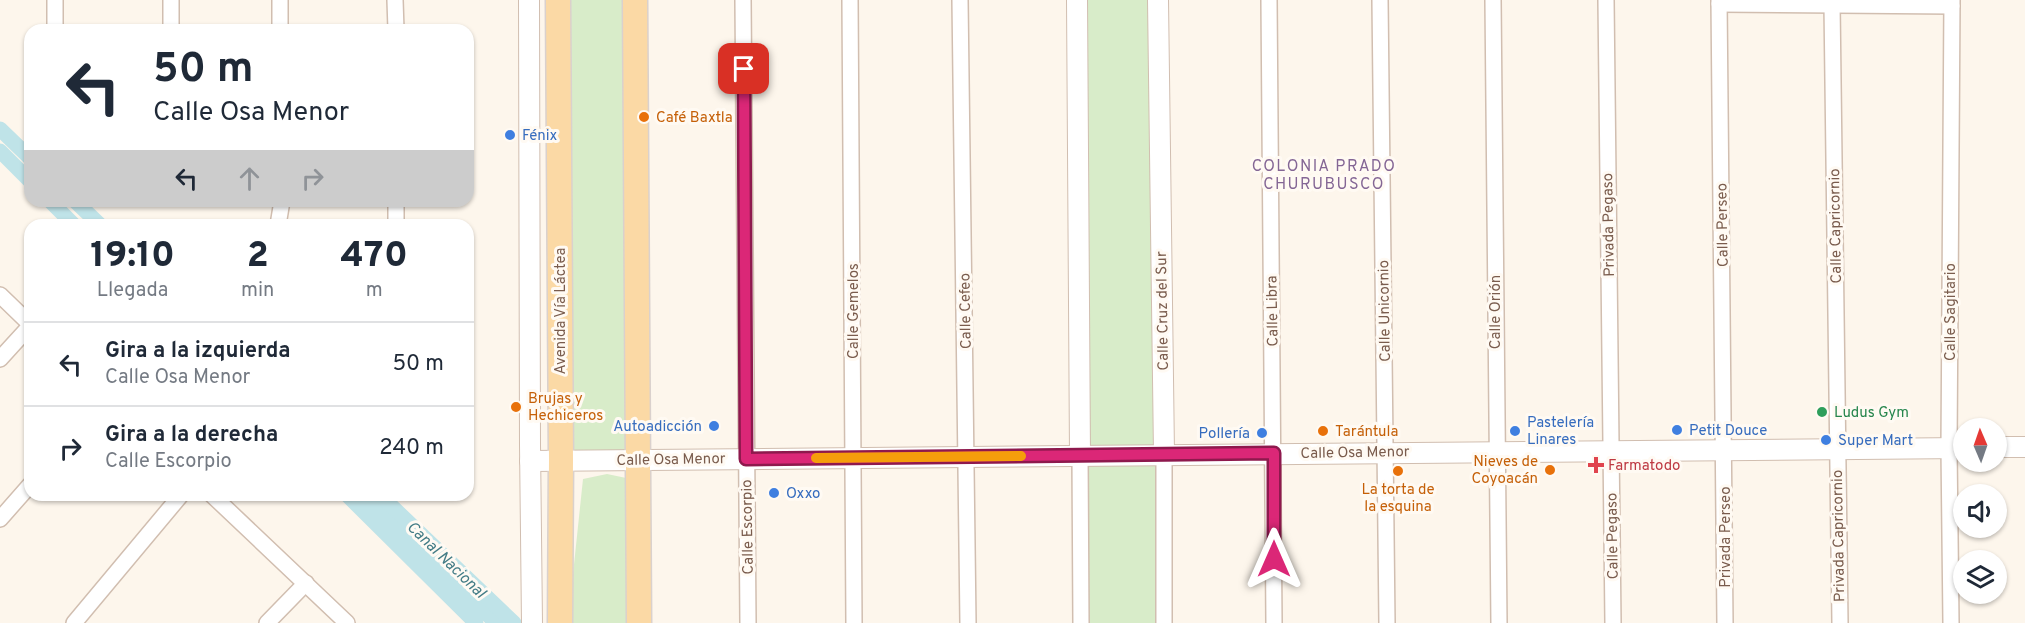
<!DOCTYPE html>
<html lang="es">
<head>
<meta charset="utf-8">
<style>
	body { margin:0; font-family:Overpass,sans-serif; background:#f6f6f7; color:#1f2937; height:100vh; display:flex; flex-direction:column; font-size:22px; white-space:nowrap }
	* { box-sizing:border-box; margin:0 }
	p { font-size:20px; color:#747a83 }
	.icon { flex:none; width:33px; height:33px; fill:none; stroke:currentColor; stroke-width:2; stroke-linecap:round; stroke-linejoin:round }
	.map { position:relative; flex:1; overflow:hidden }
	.drawer { position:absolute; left:24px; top:219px; width:450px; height:282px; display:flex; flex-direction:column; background:#fff; border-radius:18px; box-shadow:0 2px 4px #0004 }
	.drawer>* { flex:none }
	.top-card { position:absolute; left:24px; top:24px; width:450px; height:183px; border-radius:18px; box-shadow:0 2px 4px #0004; background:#fff; color:#1f2937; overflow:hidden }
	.needle { width:39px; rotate:358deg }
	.controls { position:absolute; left:1953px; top:418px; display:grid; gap:12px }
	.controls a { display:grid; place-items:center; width:54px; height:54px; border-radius:50%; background:#fff; box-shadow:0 2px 4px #0004; font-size:30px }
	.pin { position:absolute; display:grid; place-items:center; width:51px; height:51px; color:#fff; margin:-26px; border-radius:12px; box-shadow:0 3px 9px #0006 }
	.me { position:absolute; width:66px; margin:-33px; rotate:0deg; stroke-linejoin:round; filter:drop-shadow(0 0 4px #0008) }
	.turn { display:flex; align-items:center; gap:21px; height:126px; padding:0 30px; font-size:27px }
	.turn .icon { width:78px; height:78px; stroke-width:2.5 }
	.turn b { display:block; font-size:42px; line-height:51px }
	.lanes { display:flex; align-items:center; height:57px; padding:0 30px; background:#0003; justify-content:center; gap:30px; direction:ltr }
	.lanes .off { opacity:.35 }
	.eta { display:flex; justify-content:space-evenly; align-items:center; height:102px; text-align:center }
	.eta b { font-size:36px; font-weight:800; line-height:42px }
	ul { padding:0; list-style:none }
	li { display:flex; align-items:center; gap:18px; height:84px; padding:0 30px; border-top:2px solid #e0e1e3 }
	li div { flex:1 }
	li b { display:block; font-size:22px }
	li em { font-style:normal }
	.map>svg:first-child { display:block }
	.green { fill:#d8ecc9 }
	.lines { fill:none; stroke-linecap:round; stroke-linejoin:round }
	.canal { stroke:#bfe3e8; stroke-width:15 }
	.minor-casing { stroke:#d1beb0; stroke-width:18 }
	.tertiary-casing { stroke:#d1beb0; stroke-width:22 }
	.primary-casing { stroke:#dad1cd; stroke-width:27 }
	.minor { stroke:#fff; stroke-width:15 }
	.tertiary { stroke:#fff; stroke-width:20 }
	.primary { stroke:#fbd9a5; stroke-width:24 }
	.route-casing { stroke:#8e194d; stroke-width:15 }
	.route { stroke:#db2777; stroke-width:10 }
	.slow { stroke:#f59e0b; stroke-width:10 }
	.food-dot { fill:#e8710a; stroke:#fffaf3; stroke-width:2 }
	.shop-dot { fill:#3f7fe0; stroke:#fffaf3; stroke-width:2 }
	.leisure-dot { fill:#2e9e5b; stroke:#fffaf3; stroke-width:2 }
	.health-dot { fill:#e0444e; stroke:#fffaf3; stroke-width:2 }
	.labels { text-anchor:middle; stroke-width:6; stroke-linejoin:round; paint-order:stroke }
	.food-label { font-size:15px; fill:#c56008; stroke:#fffaf3; text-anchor:start }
	.shop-label { font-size:15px; fill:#366cbe; stroke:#fffaf3; text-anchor:start }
	.street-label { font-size:15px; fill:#7a5c4d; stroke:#fffaf3 }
	.leisure-label { font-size:15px; fill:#27864d; stroke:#fffaf3; text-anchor:start }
	.health-label { font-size:15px; fill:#be3a42; stroke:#fffaf3; text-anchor:start }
	.neighbourhood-label { font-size:16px; letter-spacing:1.5px; fill:#846695; stroke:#fffaf3 }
	.water-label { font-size:16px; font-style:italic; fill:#437c86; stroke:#fffaf3 }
</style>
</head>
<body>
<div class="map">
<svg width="2025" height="623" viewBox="0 0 2025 623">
	<rect width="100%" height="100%" fill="#fdf6ec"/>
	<!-- green -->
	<g class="green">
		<path d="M566,0H628L636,450H570Z"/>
		<path d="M1083,0H1155L1159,623H1085Z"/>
		<path d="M607,474L631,479L630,623H571V593L583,479Z"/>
	</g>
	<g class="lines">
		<!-- canal -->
		<g class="canal">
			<path d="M0,129L30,158"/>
			<path d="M0,151L30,181"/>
			<path d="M50,201L74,225"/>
			<path d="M75,201L100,225"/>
			<path d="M347,495L476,623"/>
			<path d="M365,495L496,623"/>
			<path d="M380,495L514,623"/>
		</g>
		<defs>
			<g id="minor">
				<path d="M55,0V26"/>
				<path d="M280,0V30"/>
				<path d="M395,0L396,30"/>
				<path d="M743,0L748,623"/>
				<path d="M850,0L854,623"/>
				<path d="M960,0L968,623"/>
				<path d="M1269,0L1274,623"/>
				<path d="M1380,0L1387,623"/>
				<path d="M1493,0L1499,623"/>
				<path d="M1606,0L1613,623"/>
				<path d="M1719,0L1725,623"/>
				<path d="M1719,4L1952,6"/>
				<path d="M1832,4L1840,623"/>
				<path d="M171,30V0"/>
				<path d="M396,201V225"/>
				<path d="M278,225L282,201"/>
				<path d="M0,295L30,324"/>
				<path d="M0,359L30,326"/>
				<path d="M1164,454V623"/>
				<path d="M1080,455L1081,623"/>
				<path d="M212,495L347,623"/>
				<path d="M0,519L30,485"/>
				<path d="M74,623L181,495"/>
				<path d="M267,623L306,583"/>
				<path d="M1951,623L1949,448L1952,0"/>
			</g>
			<g id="tertiary">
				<path d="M529,0L530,445L532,623"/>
				<path d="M1077,0L1080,455"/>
				<path d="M1158,0L1164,454"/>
				<path d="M1996,447H2025"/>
				<path d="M530,461L1964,448"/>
			</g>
			<g id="primary">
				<path d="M558,0L561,460L560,623"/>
				<path d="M635,0L639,623"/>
			</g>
		</defs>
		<!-- minor casing -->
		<use href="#minor" class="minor-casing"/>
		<!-- tertiary casing -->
		<use href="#tertiary" class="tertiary-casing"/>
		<!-- primary casing -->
		<use href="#primary" class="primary-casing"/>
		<!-- minor -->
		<use href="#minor" class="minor"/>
		<!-- tertiary -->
		<use href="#tertiary" class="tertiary"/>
		<!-- primary -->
		<use href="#primary" class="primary"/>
	</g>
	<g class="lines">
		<defs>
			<path id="route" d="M744,69L746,459L1274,453V559"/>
		</defs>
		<!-- route casing -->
		<use href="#route" class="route-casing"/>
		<!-- route -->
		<use href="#route" class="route"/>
		<!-- slow -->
		<path class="slow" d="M816,458L1021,456"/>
	</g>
	<!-- markers -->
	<g class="food-dot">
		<circle cx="644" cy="117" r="6"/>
		<circle cx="516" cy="407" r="6"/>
		<circle cx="1323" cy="431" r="6"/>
		<circle cx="1550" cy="470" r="6"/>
		<circle cx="1398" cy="471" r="6"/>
	</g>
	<g class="shop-dot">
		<circle cx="510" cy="135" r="6"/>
		<circle cx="714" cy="426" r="6"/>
		<circle cx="1677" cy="430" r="6"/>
		<circle cx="1515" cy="431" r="6"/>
		<circle cx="1262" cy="433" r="6"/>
		<circle cx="1826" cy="440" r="6"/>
		<circle cx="774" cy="493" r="6"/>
	</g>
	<circle class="leisure-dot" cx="1822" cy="412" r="6"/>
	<path class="health-dot" d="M1593 456h6v6h6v6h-6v6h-6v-6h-6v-6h6z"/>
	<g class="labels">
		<!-- food labels -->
		<g class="food-label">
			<text x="656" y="122">Café Baxtla</text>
			<text x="528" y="403">Brujas y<tspan x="528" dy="17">Hechiceros</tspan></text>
			<text x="1335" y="436">Tarántula</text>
			<text x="1538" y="466" text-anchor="end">Nieves de<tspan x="1538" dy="17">Coyoacán</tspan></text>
			<text x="1398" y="494" text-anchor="middle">La torta de<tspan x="1398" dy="17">la esquina</tspan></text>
		</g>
		<!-- shop labels -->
		<g class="shop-label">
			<text x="522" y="140">Fénix</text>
			<text x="1527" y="427">Pastelería<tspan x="1527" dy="17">Linares</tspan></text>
			<text x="702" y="431" text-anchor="end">Autoadicción</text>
			<text x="1689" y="435">Petit Douce</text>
			<text x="1250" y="438" text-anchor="end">Pollería</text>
			<text x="1838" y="445">Super Mart</text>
			<text x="786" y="498">Oxxo</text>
		</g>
		<!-- street labels -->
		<g class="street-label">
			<text transform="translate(1608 225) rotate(-91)" y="5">Privada Pegaso</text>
			<text transform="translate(1722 225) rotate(-91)" y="5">Calle Perseo</text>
			<text transform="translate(1835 226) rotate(-91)" y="5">Calle Capricornio</text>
			<text transform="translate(560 311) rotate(-90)" y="5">Avenida Vía Láctea</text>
			<text transform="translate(853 311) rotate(-90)" y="5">Calle Gemelos</text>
			<text transform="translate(965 311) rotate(-91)" y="5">Calle Cefeo</text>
			<text transform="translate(1162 311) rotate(-91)" y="5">Calle Cruz del Sur</text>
			<text transform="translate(1272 311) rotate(-91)" y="5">Calle Libra</text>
			<text transform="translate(1384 311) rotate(-91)" y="5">Calle Unicornio</text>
			<text transform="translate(1495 312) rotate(-90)" y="5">Calle Orión</text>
			<text transform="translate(1950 312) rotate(-90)" y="5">Calle Sagitario</text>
			<text transform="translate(1355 452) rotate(-1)" y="5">Calle Osa Menor</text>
			<text transform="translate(671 459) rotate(-1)" y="5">Calle Osa Menor</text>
			<text transform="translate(747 527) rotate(-91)" y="5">Calle Escorpio</text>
			<text transform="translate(1612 536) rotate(-91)" y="5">Calle Pegaso</text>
			<text transform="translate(1838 536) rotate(-91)" y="5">Privada Capricornio</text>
			<text transform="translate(1725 537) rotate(-90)" y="5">Privada Perseo</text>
		</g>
		<!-- leisure labels -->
		<g class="leisure-label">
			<text x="1834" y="417">Ludus Gym</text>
		</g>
		<!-- health labels -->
		<g class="health-label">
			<text x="1608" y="470">Farmatodo</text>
		</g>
		<!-- neighbourhood labels -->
		<g class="neighbourhood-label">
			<text x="1324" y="171">COLONIA PRADO<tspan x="1324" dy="18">CHURUBUSCO</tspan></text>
		</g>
		<!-- water labels -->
		<g class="water-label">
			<text transform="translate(447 559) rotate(44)" y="6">Canal Nacional</text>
		</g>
	</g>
</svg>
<div class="controls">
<a><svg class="needle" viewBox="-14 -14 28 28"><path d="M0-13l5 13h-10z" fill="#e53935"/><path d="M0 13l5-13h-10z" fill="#747a83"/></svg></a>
<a><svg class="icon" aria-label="sound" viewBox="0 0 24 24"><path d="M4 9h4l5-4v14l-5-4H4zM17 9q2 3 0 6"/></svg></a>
<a><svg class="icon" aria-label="layers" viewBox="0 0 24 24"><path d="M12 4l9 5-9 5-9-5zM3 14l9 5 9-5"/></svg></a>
</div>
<div class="pin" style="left:744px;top:69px;background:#d93025"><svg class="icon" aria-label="arrive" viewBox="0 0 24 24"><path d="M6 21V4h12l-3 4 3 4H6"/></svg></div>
<svg class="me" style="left:1274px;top:559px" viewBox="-20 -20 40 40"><path d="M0-17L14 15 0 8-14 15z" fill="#db2777" stroke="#fff" stroke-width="4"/></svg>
<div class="top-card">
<div class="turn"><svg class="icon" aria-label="left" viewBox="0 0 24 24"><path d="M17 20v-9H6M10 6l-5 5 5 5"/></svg><div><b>50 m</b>Calle Osa Menor</div></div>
<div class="lanes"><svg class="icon" aria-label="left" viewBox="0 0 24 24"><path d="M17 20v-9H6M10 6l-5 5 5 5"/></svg><svg class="icon off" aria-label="ahead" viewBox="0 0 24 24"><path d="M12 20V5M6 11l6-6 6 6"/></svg><svg class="icon off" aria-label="right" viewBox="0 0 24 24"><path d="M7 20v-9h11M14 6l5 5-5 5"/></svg></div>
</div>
<section class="drawer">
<div class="eta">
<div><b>19:10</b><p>Llegada</p></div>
<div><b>2</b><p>min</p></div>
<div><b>470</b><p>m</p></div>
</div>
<ul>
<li><svg class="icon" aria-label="left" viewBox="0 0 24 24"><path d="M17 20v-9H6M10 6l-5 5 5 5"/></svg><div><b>Gira a la izquierda</b><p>Calle Osa Menor</p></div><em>50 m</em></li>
<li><svg class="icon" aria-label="right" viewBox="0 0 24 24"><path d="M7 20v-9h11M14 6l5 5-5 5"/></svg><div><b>Gira a la derecha</b><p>Calle Escorpio</p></div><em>240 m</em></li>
</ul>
</section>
</div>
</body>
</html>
